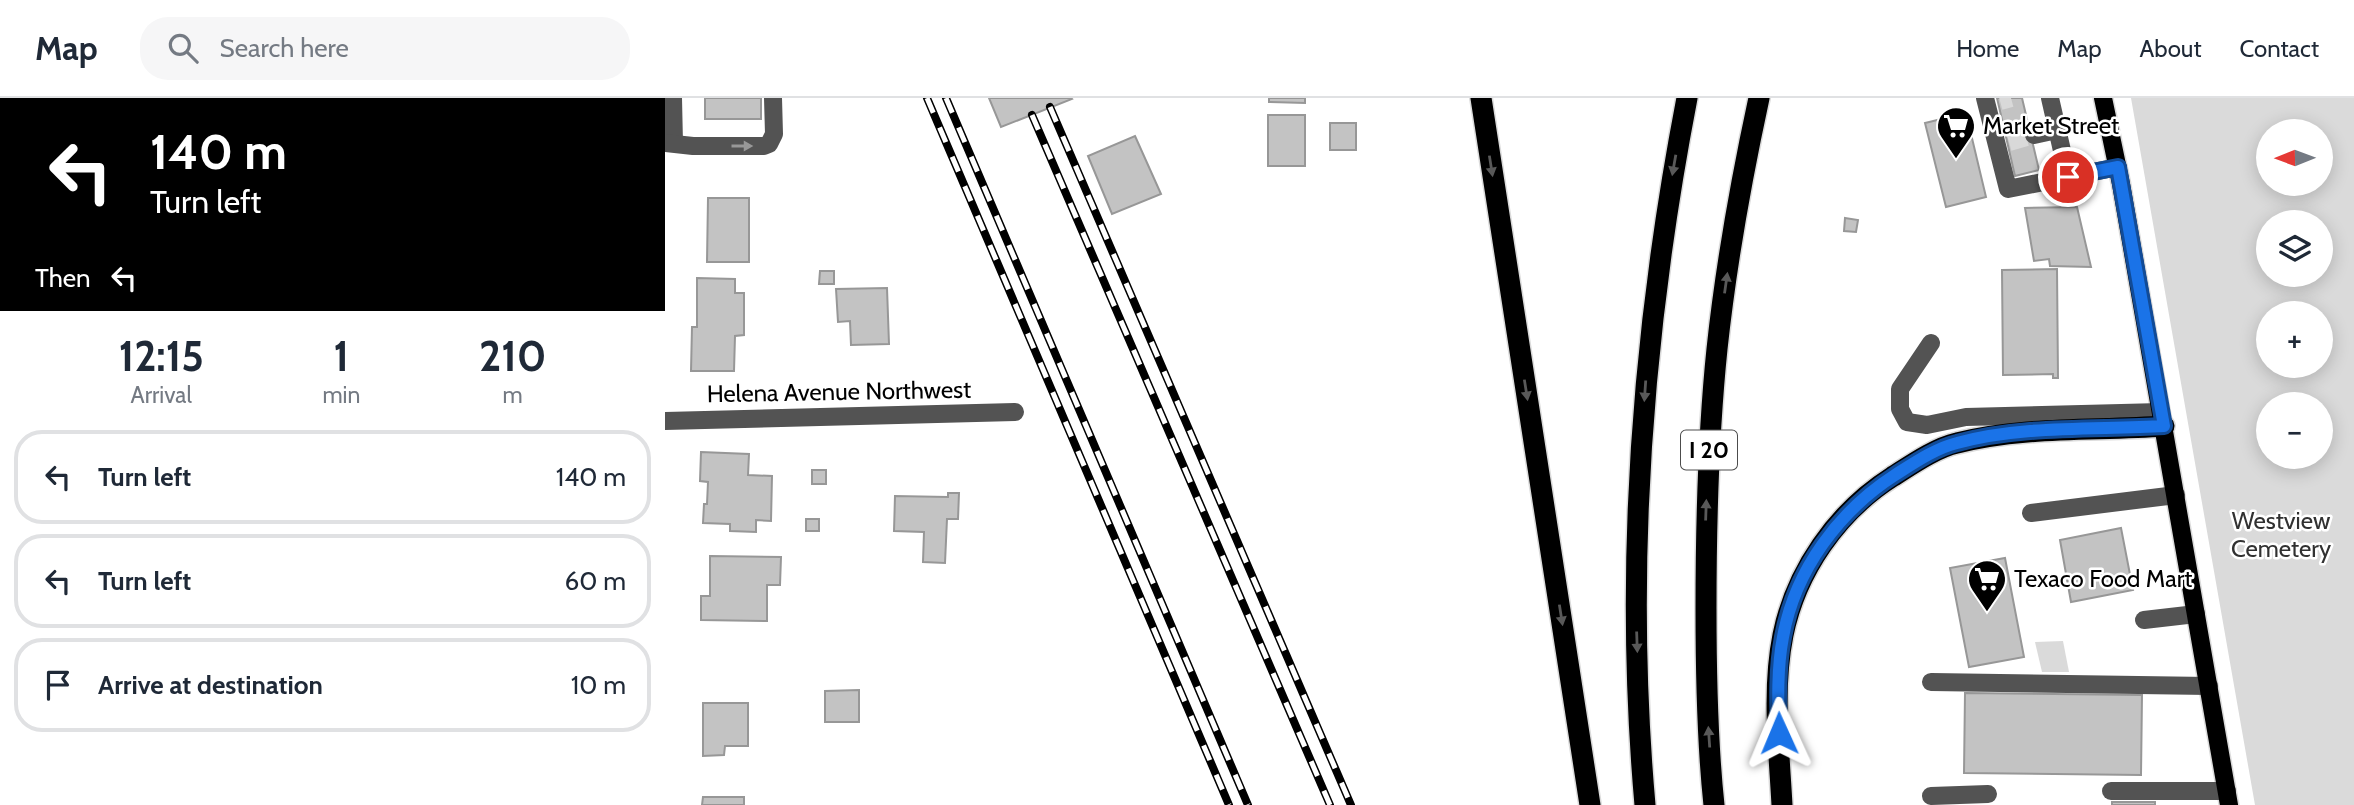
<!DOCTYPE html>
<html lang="en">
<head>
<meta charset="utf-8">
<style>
	body { margin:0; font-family:Cabin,sans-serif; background:#f6f6f7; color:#1f2937; height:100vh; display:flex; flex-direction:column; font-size:26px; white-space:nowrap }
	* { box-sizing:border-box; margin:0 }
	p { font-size:23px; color:#747a83 }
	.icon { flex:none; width:38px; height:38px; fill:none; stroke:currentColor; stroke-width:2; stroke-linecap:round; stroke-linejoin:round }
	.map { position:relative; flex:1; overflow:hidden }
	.sheet { display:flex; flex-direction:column; background:#fff; width:665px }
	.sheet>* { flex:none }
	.guide { background:#000; color:#fff; overflow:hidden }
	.needle { width:46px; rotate:269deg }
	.fabs { position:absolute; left:1591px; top:21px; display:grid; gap:14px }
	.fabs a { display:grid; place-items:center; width:77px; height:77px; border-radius:50%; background:#fff; box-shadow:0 4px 18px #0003; font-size:35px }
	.pin { position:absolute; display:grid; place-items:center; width:60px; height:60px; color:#fff; margin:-30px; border:4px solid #fff; border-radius:50%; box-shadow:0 2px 7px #0007 }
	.me { position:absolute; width:77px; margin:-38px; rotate:359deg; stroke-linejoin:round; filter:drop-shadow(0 0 5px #0008) }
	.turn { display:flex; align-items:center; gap:24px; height:147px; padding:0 35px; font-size:32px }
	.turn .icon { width:91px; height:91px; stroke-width:2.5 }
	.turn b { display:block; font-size:49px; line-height:60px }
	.then { display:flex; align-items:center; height:66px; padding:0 35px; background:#0003; gap:14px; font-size:26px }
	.eta { display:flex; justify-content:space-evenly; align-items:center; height:119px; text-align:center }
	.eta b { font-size:42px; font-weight:700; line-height:49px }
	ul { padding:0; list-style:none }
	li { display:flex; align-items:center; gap:21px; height:94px; margin:0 14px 10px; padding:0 21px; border:4px solid #e0e1e3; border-radius:28px }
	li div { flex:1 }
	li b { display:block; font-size:26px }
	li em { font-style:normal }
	header { display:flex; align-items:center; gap:42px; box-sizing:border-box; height:98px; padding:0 35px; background:#fff; border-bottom:2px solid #e0e1e3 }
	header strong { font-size:33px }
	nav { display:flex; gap:38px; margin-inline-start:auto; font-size:24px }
	.search { width:490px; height:63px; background:#f6f6f7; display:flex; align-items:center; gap:18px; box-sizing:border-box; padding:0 24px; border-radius:28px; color:#747a83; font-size:26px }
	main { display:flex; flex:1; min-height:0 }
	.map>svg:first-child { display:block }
	.green { fill:#dadada; fill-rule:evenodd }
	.building { fill:#c3c3c3; stroke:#979797; stroke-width:2 }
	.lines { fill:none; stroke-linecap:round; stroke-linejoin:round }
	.minor-tunnel { stroke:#d9d9d9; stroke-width:18; stroke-dasharray:18 9; stroke-linecap:butt }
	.major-casing { stroke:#dbdbdb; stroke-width:21 }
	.highway-casing { stroke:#dbdbdb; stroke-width:24 }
	.minor { stroke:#535353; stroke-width:18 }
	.major { stroke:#000; stroke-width:18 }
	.highway { stroke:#000; stroke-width:21 }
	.rail-casing { stroke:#000; stroke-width:8 }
	.rail { stroke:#fff; stroke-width:5; stroke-dasharray:16; stroke-linecap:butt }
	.oneway { fill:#989898 }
	.oneway2 { fill:#595959 }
	.route-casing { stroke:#114b97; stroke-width:18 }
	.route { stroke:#1a73e8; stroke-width:12 }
	.labels { text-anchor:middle; stroke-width:5; stroke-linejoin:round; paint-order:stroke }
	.shield { fill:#fff; stroke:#4c4c4c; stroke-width:2 }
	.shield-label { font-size:23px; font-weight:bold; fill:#000 }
	.poi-label { font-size:24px; fill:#000; stroke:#fff; text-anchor:start }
	.street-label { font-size:24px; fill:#000; stroke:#fff }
	.park-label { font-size:24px; fill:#313131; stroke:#fff }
</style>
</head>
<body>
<header>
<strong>Map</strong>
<div class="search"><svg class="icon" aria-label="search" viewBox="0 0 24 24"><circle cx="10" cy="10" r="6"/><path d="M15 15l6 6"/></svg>Search here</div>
<nav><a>Home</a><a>Map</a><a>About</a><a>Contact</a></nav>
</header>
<main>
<section class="sheet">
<div class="guide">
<div class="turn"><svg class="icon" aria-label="left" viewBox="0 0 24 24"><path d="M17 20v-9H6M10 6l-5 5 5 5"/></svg><div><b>140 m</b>Turn left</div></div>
<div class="then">Then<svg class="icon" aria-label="left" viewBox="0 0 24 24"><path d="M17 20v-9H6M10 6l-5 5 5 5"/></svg></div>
</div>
<div class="eta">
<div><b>12:15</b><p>Arrival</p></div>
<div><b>1</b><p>min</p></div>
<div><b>210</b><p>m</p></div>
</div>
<ul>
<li><svg class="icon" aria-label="left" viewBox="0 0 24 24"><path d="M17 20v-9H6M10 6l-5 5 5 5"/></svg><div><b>Turn left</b></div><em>140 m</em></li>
<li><svg class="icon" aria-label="left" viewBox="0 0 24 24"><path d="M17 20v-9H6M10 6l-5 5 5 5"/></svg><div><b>Turn left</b></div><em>60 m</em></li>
<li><svg class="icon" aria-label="arrive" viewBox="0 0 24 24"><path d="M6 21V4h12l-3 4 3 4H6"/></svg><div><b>Arrive at destination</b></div><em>10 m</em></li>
</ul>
</section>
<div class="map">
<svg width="1689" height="707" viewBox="0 0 1689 707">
	<rect width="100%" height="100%" fill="#fff"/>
	<!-- green -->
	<g class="green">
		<path d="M1466,0H1689V707H1590ZM1603,33H1656V86H1603ZM1603,124H1656V177H1603ZM1603,215H1656V268H1603ZM1603,306H1656V359H1603Z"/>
		<path d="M1398,543L1404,574H1377L1370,544Z"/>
	</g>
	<!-- building -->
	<g class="building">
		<rect x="40" y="0" width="56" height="21"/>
		<path d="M324,0H406L407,1L336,29Z"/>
		<path d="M604,0H640V5L604,4Z"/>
		<path d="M1332,0H1357L1374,72L1350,78Z"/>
		<path d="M1301,15L1321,99L1281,109L1260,25Z"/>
		<rect x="603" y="17" width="37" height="51"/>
		<rect x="665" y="25" width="26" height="27"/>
		<path d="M470,38L496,96L447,116L423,58Z"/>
		<path d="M43,100H84V164H42Z"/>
		<path d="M1412,109L1426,169L1385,168L1384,161L1369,163L1360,110Z"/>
		<path d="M1180,120L1193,122L1191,134L1179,133Z"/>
		<path d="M1392,171L1393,280H1388V276L1338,277L1337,172Z"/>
		<path d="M155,173H169V186H154Z"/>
		<path d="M32,180L70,181V195H79V237L70,238L69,273H26L27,229H32Z"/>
		<path d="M222,190L224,246L186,247L185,223L173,224L171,191Z"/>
		<path d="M36,354L84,356L83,377L107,378L106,423L91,422V434L65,433V426L38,425L39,406H42L43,384L35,383Z"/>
		<rect x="147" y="372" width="14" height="14"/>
		<path d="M283,395H294L293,421H282L280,465L258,464L259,434L229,433L230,398L283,399Z"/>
		<rect x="141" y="421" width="13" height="12"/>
		<path d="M1456,430L1468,492L1406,504L1395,442Z"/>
		<path d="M45,458L116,459L115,487H102V523L36,522V498H45Z"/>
		<path d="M1340,460L1359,559L1304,569L1285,470Z"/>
		<path d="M194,592V624H160V593Z"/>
		<path d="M1300,595L1477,597L1476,677L1299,675Z"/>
		<path d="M38,605H83V648H60L59,657L38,658Z"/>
		<path d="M38,699H79V707H37Z"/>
		<rect x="1447" y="704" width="43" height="3"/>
	</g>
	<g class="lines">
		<!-- minor-tunnel -->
		<g class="minor-tunnel">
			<path d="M1335,3L1346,0"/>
			<path d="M1344,44L1369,37"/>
		</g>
		<defs>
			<path id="major" d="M1438,0L1456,86L1564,707"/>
			<g id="highway">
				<path d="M816,0L925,707"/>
				<path d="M980,707C959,470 977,233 1022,0"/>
				<path d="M1049,707C1042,642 1041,576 1041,511C1041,424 1043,338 1052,251C1061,167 1076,83 1094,0"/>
				<path d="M1117,707C1114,651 1107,592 1118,537C1131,473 1172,414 1227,379C1246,367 1270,350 1292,345C1359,328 1430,333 1499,328"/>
			</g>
		</defs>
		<!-- major casing -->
		<use href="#major" class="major-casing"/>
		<!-- highway casing -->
		<use href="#highway" class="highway-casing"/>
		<!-- minor -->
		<g class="minor">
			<path d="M8,0L9,45"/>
			<path d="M1320,0L1343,91L1453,69"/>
			<path d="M1385,0L1403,79"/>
			<path d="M1369,37L1392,32"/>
			<path d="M0,45L28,48H99L104,46L109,36L108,0"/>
			<path d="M1266,245L1235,291V311L1242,324L1262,327L1301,319L1496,314"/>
			<path d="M0,323L350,314"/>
			<path d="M1366,415L1511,397"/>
			<path d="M1479,522L1531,516"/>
			<path d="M1266,584L1544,588"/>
			<path d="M1446,693H1562"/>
			<path d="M1266,698L1323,696"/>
		</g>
		<!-- major -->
		<use href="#major" class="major"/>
		<!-- highway -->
		<use href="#highway" class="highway"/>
		<defs>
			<g id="rail">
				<path d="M262,0L564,707"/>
				<path d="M281,0L583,707"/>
				<path d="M385,9L686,707"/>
				<path d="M367,17L665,707"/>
			</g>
		</defs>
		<!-- rail casing -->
		<use href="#rail" class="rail-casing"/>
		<!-- rail -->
		<use href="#rail" class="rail"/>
	</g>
	<!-- one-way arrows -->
	<defs><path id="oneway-solid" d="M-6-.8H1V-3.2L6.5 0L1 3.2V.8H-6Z" transform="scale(1.75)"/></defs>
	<use class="oneway" href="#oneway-solid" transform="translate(77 48)"/>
	<g class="oneway2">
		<use href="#oneway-solid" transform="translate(1009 67) rotate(100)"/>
		<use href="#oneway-solid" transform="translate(826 68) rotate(81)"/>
		<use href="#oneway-solid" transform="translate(1061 185) rotate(-82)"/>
		<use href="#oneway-solid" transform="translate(861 292) rotate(81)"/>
		<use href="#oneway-solid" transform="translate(980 293) rotate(94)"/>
		<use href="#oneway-solid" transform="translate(1041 412) rotate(-88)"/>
		<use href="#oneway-solid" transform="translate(896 517) rotate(81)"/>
		<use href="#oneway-solid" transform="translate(972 544) rotate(88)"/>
		<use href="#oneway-solid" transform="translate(1044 639) rotate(-94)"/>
	</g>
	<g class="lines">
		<defs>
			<path id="route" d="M1114,635C1113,603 1112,570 1118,539C1130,472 1174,413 1230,377C1249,365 1271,350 1292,345C1358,327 1430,332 1499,328L1453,69L1403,79"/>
		</defs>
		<!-- route casing -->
		<use href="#route" class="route-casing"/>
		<!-- route -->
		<use href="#route" class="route"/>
	</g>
	<!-- icons -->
	<defs>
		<symbol id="supermarket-pin" viewBox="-11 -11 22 30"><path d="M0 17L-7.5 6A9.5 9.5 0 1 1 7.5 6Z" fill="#000" stroke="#fff"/><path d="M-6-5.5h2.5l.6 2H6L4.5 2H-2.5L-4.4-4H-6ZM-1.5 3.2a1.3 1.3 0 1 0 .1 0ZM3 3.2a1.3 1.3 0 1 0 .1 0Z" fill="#fff"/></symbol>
	</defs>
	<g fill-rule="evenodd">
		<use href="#supermarket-pin" x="1269" y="6" width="44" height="60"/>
		<use href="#supermarket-pin" x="1300" y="459" width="44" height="60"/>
	</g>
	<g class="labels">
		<!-- shield labels -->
		<rect class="shield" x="1016" y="332.5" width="56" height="39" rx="5"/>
		<g class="shield-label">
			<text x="1044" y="360">I 20</text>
		</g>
		<!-- poi labels -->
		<g class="poi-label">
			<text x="1318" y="36">Market Street</text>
			<text x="1349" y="489">Texaco Food Mart</text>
		</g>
		<!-- street labels -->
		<g class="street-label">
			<text transform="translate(174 294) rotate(-1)" y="8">Helena Avenue Northwest</text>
		</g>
		<!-- park labels -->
		<g class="park-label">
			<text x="1616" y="431">Westview<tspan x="1616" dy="28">Cemetery</tspan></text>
		</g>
	</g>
</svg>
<div class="fabs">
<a><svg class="needle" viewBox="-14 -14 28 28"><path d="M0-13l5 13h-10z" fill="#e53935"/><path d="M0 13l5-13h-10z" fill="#747a83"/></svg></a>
<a><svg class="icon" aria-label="layers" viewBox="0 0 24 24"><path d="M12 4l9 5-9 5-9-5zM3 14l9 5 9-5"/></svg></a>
<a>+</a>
<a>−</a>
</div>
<div class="pin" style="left:1403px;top:79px;background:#d93025"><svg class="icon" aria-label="arrive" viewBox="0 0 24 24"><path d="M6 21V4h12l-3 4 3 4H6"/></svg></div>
<svg class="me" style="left:1114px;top:635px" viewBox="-20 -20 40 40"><path d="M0-17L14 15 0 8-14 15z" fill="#1a73e8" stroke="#fff" stroke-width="4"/></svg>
</div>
</main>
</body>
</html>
